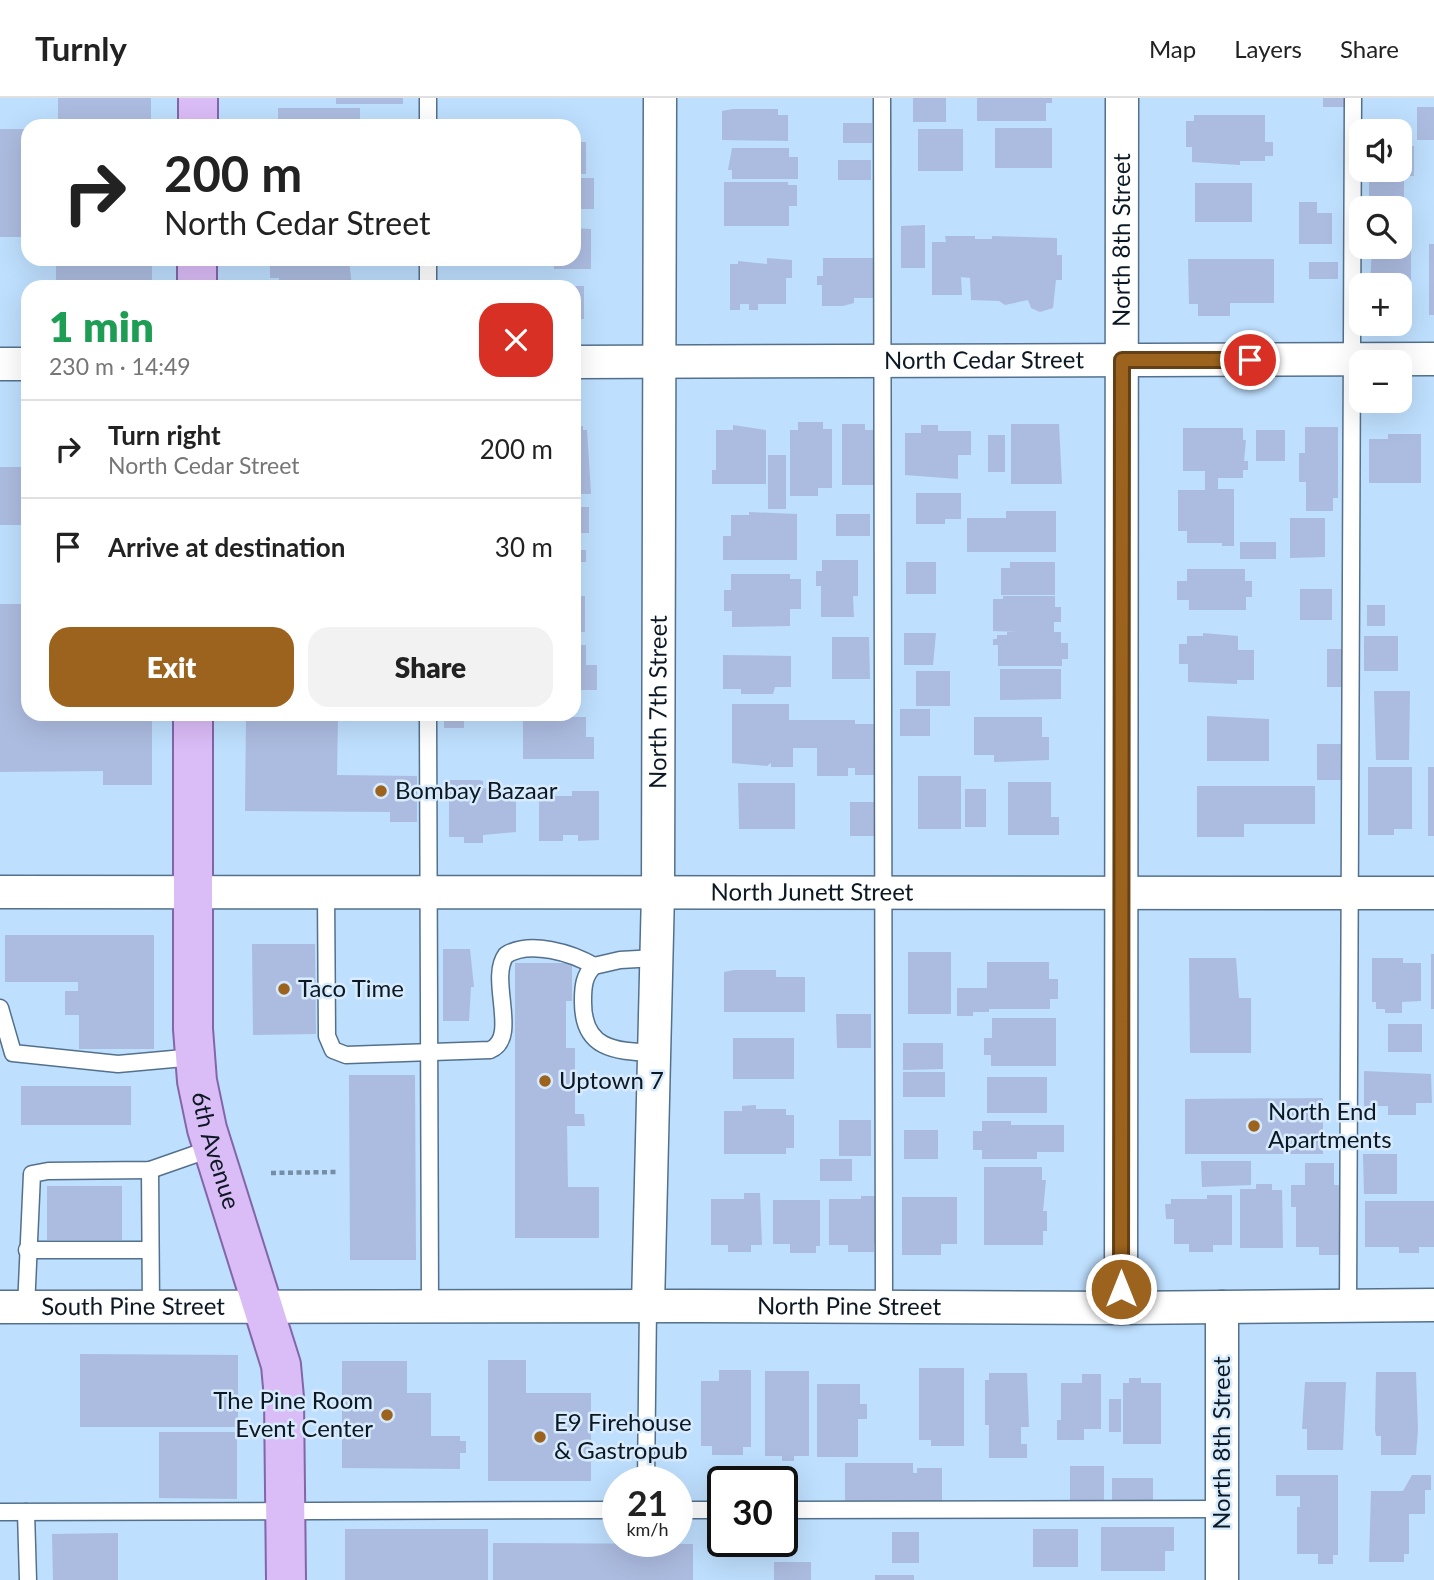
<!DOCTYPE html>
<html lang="en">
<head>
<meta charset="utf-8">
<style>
	body { margin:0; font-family:Lato,sans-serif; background:#f2f2f2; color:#222; height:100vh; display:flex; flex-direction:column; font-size:26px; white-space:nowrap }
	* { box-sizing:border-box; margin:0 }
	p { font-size:23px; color:#767676 }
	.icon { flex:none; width:38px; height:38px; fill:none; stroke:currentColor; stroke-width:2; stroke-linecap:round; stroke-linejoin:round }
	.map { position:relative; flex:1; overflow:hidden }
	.details { position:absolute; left:21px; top:182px; width:560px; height:441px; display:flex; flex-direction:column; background:#fff; border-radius:21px; box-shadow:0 7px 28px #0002 }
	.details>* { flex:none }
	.top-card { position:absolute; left:21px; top:21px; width:560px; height:147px; border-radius:21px; box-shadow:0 7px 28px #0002; background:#fff; color:#222; overflow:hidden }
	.controls { position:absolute; left:1349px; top:21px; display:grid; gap:14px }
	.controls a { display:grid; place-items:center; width:63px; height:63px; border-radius:14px; background:#fff; box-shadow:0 7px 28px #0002; font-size:35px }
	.speed { position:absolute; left:602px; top:1368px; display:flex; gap:14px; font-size:35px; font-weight:700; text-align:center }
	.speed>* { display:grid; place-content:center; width:91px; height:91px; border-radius:50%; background:#fff; box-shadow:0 7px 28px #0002; line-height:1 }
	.speed small { font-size:18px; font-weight:400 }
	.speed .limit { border:4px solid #111; border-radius:10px; background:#fff; color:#111 }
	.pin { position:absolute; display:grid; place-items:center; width:60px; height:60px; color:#fff; margin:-30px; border:4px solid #fff; border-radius:50%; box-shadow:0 2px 7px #0007 }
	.me { position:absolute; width:77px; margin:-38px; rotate:0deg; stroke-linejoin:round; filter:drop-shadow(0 0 5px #0008) }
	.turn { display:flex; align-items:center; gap:24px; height:147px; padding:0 28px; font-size:32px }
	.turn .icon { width:91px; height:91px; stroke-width:2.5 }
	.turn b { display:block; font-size:49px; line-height:60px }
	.round { display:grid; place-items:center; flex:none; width:74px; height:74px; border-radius:21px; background:#f2f2f2 }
	.overview { display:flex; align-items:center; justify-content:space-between; height:119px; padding:0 28px }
	h1 { font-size:42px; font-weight:800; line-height:52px; color:#1e9e55 }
	.cta { display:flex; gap:14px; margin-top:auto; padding:14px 28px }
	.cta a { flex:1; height:80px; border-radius:21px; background:#9b631e; color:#fff; font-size:28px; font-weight:800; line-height:80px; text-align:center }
	.cta a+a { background:#f2f2f2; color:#222 }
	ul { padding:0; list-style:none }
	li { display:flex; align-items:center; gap:21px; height:98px; padding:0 28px; border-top:2px solid #e0e0e0 }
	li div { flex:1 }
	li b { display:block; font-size:26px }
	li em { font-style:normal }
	header { display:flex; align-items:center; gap:42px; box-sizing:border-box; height:98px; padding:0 35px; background:#fff; border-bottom:2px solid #e0e0e0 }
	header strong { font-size:33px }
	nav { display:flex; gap:38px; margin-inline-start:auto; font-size:24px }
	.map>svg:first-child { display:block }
	.building { fill:#acbce0 }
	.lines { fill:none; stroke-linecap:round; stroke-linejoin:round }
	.lane-casing { stroke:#53718c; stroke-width:19 }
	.street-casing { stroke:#53718c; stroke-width:35 }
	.primary-casing { stroke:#8266a8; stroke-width:42 }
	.path { stroke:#768ea5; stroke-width:4.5; stroke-dasharray:5 3.5; stroke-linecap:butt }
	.lane { stroke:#fff; stroke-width:16 }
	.street { stroke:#fff; stroke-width:32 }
	.primary { stroke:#dabcf6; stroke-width:38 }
	.route-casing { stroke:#654014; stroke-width:18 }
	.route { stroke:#9b631e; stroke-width:12 }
	.poi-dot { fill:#9b631e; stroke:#d7ebfd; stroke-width:2.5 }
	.labels { text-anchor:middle; stroke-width:5; stroke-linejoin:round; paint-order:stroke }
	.street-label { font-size:24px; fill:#0c1823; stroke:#d7ebfd }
	.poi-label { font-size:24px; fill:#0c1823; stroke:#d7ebfd; text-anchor:start }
</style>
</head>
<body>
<header>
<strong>Turnly</strong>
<nav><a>Map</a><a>Layers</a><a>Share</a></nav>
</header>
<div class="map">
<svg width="1434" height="1482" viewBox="0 0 1434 1482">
	<rect width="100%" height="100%" fill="#bedffe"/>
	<!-- building -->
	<g class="building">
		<rect x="58" y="0" width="93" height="28"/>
		<rect x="336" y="0" width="67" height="6"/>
		<rect x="913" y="0" width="33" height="24"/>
		<path d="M977,0H1052V5H1046V23H977Z"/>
		<rect x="1323" y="0" width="21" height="9"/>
		<rect x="1417" y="9" width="17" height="33"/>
		<rect x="278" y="10" width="82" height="18"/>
		<path d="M733,11H778V17H788V43L722,42V13Z"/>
		<path d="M1194,17H1265V44H1273V58H1265V63H1240V67L1192,64V49H1186V23H1194Z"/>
		<rect x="843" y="25" width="29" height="20"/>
		<rect x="995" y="30" width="57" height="40"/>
		<rect x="0" y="31" width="28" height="108"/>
		<rect x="918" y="31" width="45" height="42"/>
		<rect x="574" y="44" width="12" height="32"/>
		<path d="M1400,48H1414V78H1381V72H1400Z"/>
		<path d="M732,50H789V59H798V81H732V72H728Z"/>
		<rect x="838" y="62" width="33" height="20"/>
		<rect x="574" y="80" width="20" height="31"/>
		<rect x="1369" y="83" width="35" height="23"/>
		<path d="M724,84H788V87H797V108H789V128H724Z"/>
		<rect x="1195" y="85" width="57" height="39"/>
		<path d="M1299,104H1317V115H1332V146H1299Z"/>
		<path d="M925,127V170H901V128Z"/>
		<path d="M574,130L591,131V171H554V166H516V161H574Z"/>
		<path d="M945,138H975V141H992V138L1057,140V157H1062V182H1056L1053,210L1040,214L1031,210L1028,202L1005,207L999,203L971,202L970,180L961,179L962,197H932V144H946Z"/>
		<path d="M1400,145H1408V152H1411V215H1400V187H1370L1372,149H1400Z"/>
		<rect x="1429" y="146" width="5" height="71"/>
		<path d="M767,160L792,162V180H786V206H758V212H749V206H740V212H730V166H738V163L767,166Z"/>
		<path d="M823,160H874V200H854V205L843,208H822V187H817V178H823Z"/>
		<rect x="56" y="161" width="96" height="28"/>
		<path d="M270,161H349L352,189H279V180H270Z"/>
		<path d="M1188,161H1274V205H1230V218H1198V206H1189Z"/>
		<rect x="1309" y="164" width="29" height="17"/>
		<rect x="574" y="188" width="10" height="33"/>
		<path d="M798,324H823V331H832V390H818V398H790V332H798Z"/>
		<path d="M842,326H865V332H880V387H842Z"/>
		<path d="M1011,326H1059L1062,386H1011Z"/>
		<path d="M733,327L766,332V386H712V372H716V332H733Z"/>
		<path d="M921,327H938V333H971V357H958V381L905,377V335H921Z"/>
		<path d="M574,328H583V332H587L591,396H574Z"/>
		<path d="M1305,329H1338V400H1333V413H1306V384H1299V355H1305Z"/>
		<path d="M1183,330H1243V342H1246L1244,363H1248V372H1243V380H1218V391H1234V448H1222V445H1187V433H1178V392H1205V373H1183Z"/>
		<rect x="1256" y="332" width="29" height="31"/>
		<path d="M1388,336H1421V385H1369V341H1388Z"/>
		<rect x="988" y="337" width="17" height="37"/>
		<rect x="768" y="357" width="18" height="54"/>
		<rect x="0" y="369" width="28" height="58"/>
		<path d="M916,395H961V421H945V426H916Z"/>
		<rect x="574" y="409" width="15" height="26"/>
		<path d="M1006,413H1056V454H967V420H1006Z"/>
		<path d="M749,414L797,416V462H723V438H731V417H749Z"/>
		<rect x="836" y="416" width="34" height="22"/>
		<path d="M1290,420H1325V459L1290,460Z"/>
		<rect x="1240" y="444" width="36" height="17"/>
		<rect x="574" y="452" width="12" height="12"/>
		<path d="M822,462H858V498H853L854,519H821V488H816V473H822Z"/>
		<rect x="906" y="464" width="30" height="32"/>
		<path d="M1010,464H1055V497H1001V470H1010Z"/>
		<path d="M1187,471H1245V483H1252V499H1246V512H1189V502H1177V483H1187Z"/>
		<path d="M731,476H790V481H801V511H790V528L732,529V513H724V492H731Z"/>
		<rect x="1300" y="491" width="32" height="31"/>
		<rect x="574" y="498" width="11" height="36"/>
		<path d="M1003,498H1055V509H1061V524H1054V534H1061V545H1068V561H1062V568H998V547H993V541H997V537H1007V534H1018L993,533V501H1003Z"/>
		<path d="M0,506H28V616H152V687H103V673L0,674Z"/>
		<rect x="1367" y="507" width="18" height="21"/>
		<path d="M904,535H936L933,567H904Z"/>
		<path d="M1203,535L1238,538V552H1254V582H1237V586L1188,584V566H1179V546H1187V538H1203Z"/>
		<rect x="1364" y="538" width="34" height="35"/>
		<path d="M832,539H869L870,581H832Z"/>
		<path d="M574,547H586V567H597V592H574Z"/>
		<rect x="1327" y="551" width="16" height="38"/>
		<path d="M723,557L791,558V589H775L773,596H741V591H723Z"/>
		<path d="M1000,571H1061V601L1000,602Z"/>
		<rect x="916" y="573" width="34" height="35"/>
		<path d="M1374,593H1410L1409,662H1376Z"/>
		<path d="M732,606H789V622H855V626H876V677H855V670H848V678H817V650H793V669H771V665L767,668L732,665Z"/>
		<rect x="900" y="611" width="30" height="27"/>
		<path d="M246,616H338L337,677L417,678V724H390V714L245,713Z"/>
		<rect x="444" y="616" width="20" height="14"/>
		<path d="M1207,618L1269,621V663H1207Z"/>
		<path d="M523,619H586V639H594V661H523Z"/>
		<path d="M974,619H1042V639H1049V662L994,664V657H974Z"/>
		<path d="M1317,646H1343L1341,682H1317Z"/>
		<path d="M1368,669H1412V731H1394V737H1368Z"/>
		<rect x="1428" y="669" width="6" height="69"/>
		<rect x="918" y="678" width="43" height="53"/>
		<path d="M449,682H479L483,683V690L516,693V734L483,737V745H464V739H449Z"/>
		<path d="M1008,684H1051V719H1059V737H1008Z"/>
		<path d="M738,685H795V731H739Z"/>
		<path d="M1197,688H1315V726H1244V739H1197Z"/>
		<rect x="965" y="691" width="21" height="38"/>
		<path d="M572,693H599V742L578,743V737H563V743H539V698H572Z"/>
		<rect x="850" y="704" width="25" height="34"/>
		<path d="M5,837H154V951H79V917H65V893H78V884H5Z"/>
		<path d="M252,846H315L316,936L253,937Z"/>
		<path d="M443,851H470L474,889H471L469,923H443Z"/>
		<rect x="908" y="854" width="43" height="62"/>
		<rect x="1431" y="856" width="3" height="55"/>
		<path d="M1189,860H1236L1239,900H1251V955H1190Z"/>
		<path d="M1372,860H1403V865H1421V903L1402,904V915H1385V911H1376V904H1372Z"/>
		<path d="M987,864H1049V881H1058V901H1050V911H989V914H973V918H957V890H987Z"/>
		<path d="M515,865H572V903H566V950H575V1016H584L585,1028H567L568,1089H599V1140H515Z"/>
		<path d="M734,872H776V879H805V914H724V874Z"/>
		<path d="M836,916H871V950H837Z"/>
		<path d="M992,920H1056V968H991V957H984V940H992Z"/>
		<rect x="1388" y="926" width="34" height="28"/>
		<rect x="733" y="940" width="61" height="41"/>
		<path d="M903,945H943V971L903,972Z"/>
		<path d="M1364,973L1431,976L1432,1005H1416V1017H1388V1008H1364Z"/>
		<rect x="903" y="974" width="42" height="25"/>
		<path d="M349,977H415L416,1162H350Z"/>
		<rect x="987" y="979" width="60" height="36"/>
		<rect x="21" y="988" width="110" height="39"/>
		<path d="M1323,1000V1056H1185V1001Z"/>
		<path d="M756,1007V1011H786V1017H794V1050H786V1056H724V1013H742V1008Z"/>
		<rect x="839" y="1022" width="32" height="36"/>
		<path d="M982,1023H1011V1027H1064V1054H1037V1061H982V1052H973V1033H982Z"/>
		<rect x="904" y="1032" width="34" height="29"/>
		<path d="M1363,1056H1397V1096H1364Z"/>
		<rect x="820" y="1061" width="32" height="22"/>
		<path d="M1201,1063H1251V1087L1202,1089Z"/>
		<path d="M1305,1065H1334V1087H1340V1157H1319V1149H1296V1109H1291V1087H1305Z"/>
		<path d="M984,1069H1042V1082H1046L1043,1113H1047V1133H1043V1147H984Z"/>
		<path d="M1256,1086H1272V1092H1282L1283,1150H1240V1091H1256Z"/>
		<rect x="47" y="1088" width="75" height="54"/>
		<path d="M744,1095H760L762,1147H751V1154H728V1147H711V1101H744Z"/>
		<path d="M1207,1097H1232V1147H1213V1154H1189V1146H1174V1121H1166L1165,1106H1171V1101H1207Z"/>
		<path d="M861,1098H876L878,1146H874V1154H848V1147H829V1101H861Z"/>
		<path d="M902,1099H957V1146H941V1157H902Z"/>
		<path d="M773,1102H820V1148H816V1155H790V1146H773Z"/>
		<path d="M1365,1103H1434V1149H1419V1155H1399V1149H1365Z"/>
		<path d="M80,1256L238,1257V1329H80Z"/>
		<path d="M488,1262H526V1295H591V1383H488Z"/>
		<path d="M342,1263H407V1295H431V1338H460V1343H466V1355H460V1371L342,1370Z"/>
		<path d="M919,1270H964V1348H931V1342H919Z"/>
		<path d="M719,1272H751V1349H743V1357H712V1348H701V1283H719Z"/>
		<path d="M765,1273H809V1358H794V1363H782V1358H765Z"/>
		<path d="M1376,1274H1416L1418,1332L1416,1357H1381V1338H1376L1375,1332Z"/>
		<path d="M989,1275H1027L1029,1329H1021V1346H1027V1360H989V1327H985V1282H989Z"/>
		<path d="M1082,1276H1101V1331H1084V1342H1057V1322H1061V1285H1082Z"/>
		<path d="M1129,1280H1141V1285H1161V1346H1123V1285H1129Z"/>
		<path d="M1305,1284H1346L1343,1352H1307V1331H1302Z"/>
		<path d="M817,1286H860V1306H867V1321H858V1359H817Z"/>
		<rect x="1109" y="1301" width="12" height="33"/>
		<path d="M159,1334H237V1401L159,1400Z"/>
		<path d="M845,1365H913V1375H917V1370H942V1403H845Z"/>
		<rect x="1070" y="1368" width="34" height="35"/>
		<path d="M1276,1377H1338V1457H1333V1466H1318V1456H1297V1409H1300V1398H1276Z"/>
		<path d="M1412,1377H1431V1392H1425V1416H1409V1456H1404V1464H1369L1371,1393H1403Z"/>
		<rect x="1112" y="1380" width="41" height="23"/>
		<path d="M1101,1429H1174V1453H1165V1473H1101Z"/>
		<rect x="345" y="1431" width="143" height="51"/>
		<rect x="1033" y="1431" width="45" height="38"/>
		<rect x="892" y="1434" width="27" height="31"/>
		<path d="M118,1435V1482H53L52,1436Z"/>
		<path d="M493,1445L693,1446V1482H493Z"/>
		<rect x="774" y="1464" width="37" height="18"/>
		<rect x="875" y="1477" width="39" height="5"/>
	</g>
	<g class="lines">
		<defs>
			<g id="lane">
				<path d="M428,0V28"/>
				<path d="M882,0L884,1209"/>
				<path d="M428,161V189"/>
				<path d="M428,616L430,1209"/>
				<path d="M326,794L327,938L333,952L346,957L490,952C520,940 488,881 506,857C530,842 572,855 594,868"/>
				<path d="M0,910L13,955L118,966L195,959"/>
				<path d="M654,955C615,953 582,952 583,902C583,889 584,877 594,868L620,862L656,860"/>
				<path d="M150,1072L151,1210"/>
				<path d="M27,1152H150"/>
				<path d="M1348,1208L1353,0"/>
				<path d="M26,1210L32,1076L48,1073L150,1072L213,1050"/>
				<path d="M646,1384L648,1208"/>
				<path d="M677,1412H723"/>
				<path d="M782,1412L1222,1411"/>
				<path d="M0,1414L618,1412"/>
				<path d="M26,1414L28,1482"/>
			</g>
			<g id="street">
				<path id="s1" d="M574,264L1434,261"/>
				<path d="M0,266H28"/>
				<path id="s2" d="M0,794L1434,795"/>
				<path id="s3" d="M648,1208L658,794L660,0"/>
				<path id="s4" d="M0,1209L695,1208L1121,1210L1434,1207"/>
				<path d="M1222,1209V1482"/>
				<path id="s5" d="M1121,1210L1122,0"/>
			</g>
			<g id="primary">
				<path d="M198,28V0"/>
				<path d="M197,189V161"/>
				<path id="s6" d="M193,616V931L197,983L207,1031L281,1267L284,1300L286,1482"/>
			</g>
		</defs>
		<!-- lane casing -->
		<use href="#lane" class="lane-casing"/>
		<!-- street casing -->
		<use href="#street" class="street-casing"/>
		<!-- primary casing -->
		<use href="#primary" class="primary-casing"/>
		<!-- path -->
		<path class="path" d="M271,1075L337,1074"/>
		<!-- lane -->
		<use href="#lane" class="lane"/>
		<!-- street -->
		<use href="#street" class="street"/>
		<!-- primary -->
		<use href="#primary" class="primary"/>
	</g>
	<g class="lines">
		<defs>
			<path id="route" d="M1121,1191L1122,262H1250"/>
		</defs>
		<!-- route casing -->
		<use href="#route" class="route-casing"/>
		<!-- route -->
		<use href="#route" class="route"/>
	</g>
	<!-- markers -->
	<g class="poi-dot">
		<circle cx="381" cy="693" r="7"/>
		<circle cx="284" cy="891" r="7"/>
		<circle cx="545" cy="983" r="7"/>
		<circle cx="1254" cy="1028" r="7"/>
		<circle cx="387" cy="1317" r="7"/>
		<circle cx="540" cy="1339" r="7"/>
	</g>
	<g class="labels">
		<!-- street labels -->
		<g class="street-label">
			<text dy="8" stroke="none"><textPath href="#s5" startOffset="1068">North 8th Street</textPath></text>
			<text dy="8" stroke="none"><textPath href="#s1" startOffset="410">North Cedar Street</textPath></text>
			<text dy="8" stroke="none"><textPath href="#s3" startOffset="604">North 7th Street</textPath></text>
			<text dy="8" stroke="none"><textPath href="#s2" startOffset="812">North Junett Street</textPath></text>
			<text dy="8" stroke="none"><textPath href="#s6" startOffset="439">6th Avenue</textPath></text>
			<text dy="8" stroke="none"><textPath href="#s4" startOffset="849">North Pine Street</textPath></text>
			<text dy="8" stroke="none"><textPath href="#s4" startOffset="133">South Pine Street</textPath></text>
			<text transform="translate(1222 1345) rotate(-90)" y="8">North 8th Street</text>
		</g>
		<!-- poi labels -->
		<g class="poi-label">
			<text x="395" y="701">Bombay Bazaar</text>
			<text x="298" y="899">Taco Time</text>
			<text x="559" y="991">Uptown 7</text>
			<text x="1268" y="1022">North End<tspan x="1268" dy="28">Apartments</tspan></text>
			<text x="373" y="1311" text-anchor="end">The Pine Room<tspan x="373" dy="28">Event Center</tspan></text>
			<text x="554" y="1333">E9 Firehouse<tspan x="554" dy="28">&amp; Gastropub</tspan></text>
		</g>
	</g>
</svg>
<div class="controls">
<a><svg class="icon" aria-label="sound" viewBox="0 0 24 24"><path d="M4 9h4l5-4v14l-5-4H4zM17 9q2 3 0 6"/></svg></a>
<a><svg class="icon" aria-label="search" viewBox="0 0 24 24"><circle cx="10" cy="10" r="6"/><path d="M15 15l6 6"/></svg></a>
<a>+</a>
<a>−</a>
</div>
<div class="speed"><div>21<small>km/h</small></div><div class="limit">30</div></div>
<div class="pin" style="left:1250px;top:262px;background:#d93025"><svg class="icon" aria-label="arrive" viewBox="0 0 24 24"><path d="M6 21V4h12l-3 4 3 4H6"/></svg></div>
<svg class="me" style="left:1121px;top:1191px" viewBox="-20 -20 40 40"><circle r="17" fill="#9b631e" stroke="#fff" stroke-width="3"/><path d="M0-11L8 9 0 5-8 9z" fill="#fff"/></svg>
<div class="top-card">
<div class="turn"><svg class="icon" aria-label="right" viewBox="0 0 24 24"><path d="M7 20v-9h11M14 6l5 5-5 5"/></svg><div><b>200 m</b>North Cedar Street</div></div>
</div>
<section class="details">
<div class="overview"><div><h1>1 min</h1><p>230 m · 14:49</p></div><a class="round" style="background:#d93025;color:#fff"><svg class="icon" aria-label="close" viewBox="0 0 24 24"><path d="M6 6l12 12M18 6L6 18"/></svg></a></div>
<ul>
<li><svg class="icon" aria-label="right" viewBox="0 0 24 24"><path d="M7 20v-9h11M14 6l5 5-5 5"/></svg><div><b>Turn right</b><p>North Cedar Street</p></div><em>200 m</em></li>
<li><svg class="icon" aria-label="arrive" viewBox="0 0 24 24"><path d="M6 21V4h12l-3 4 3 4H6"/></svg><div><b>Arrive at destination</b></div><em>30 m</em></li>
</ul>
<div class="cta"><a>Exit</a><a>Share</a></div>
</section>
</div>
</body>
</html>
